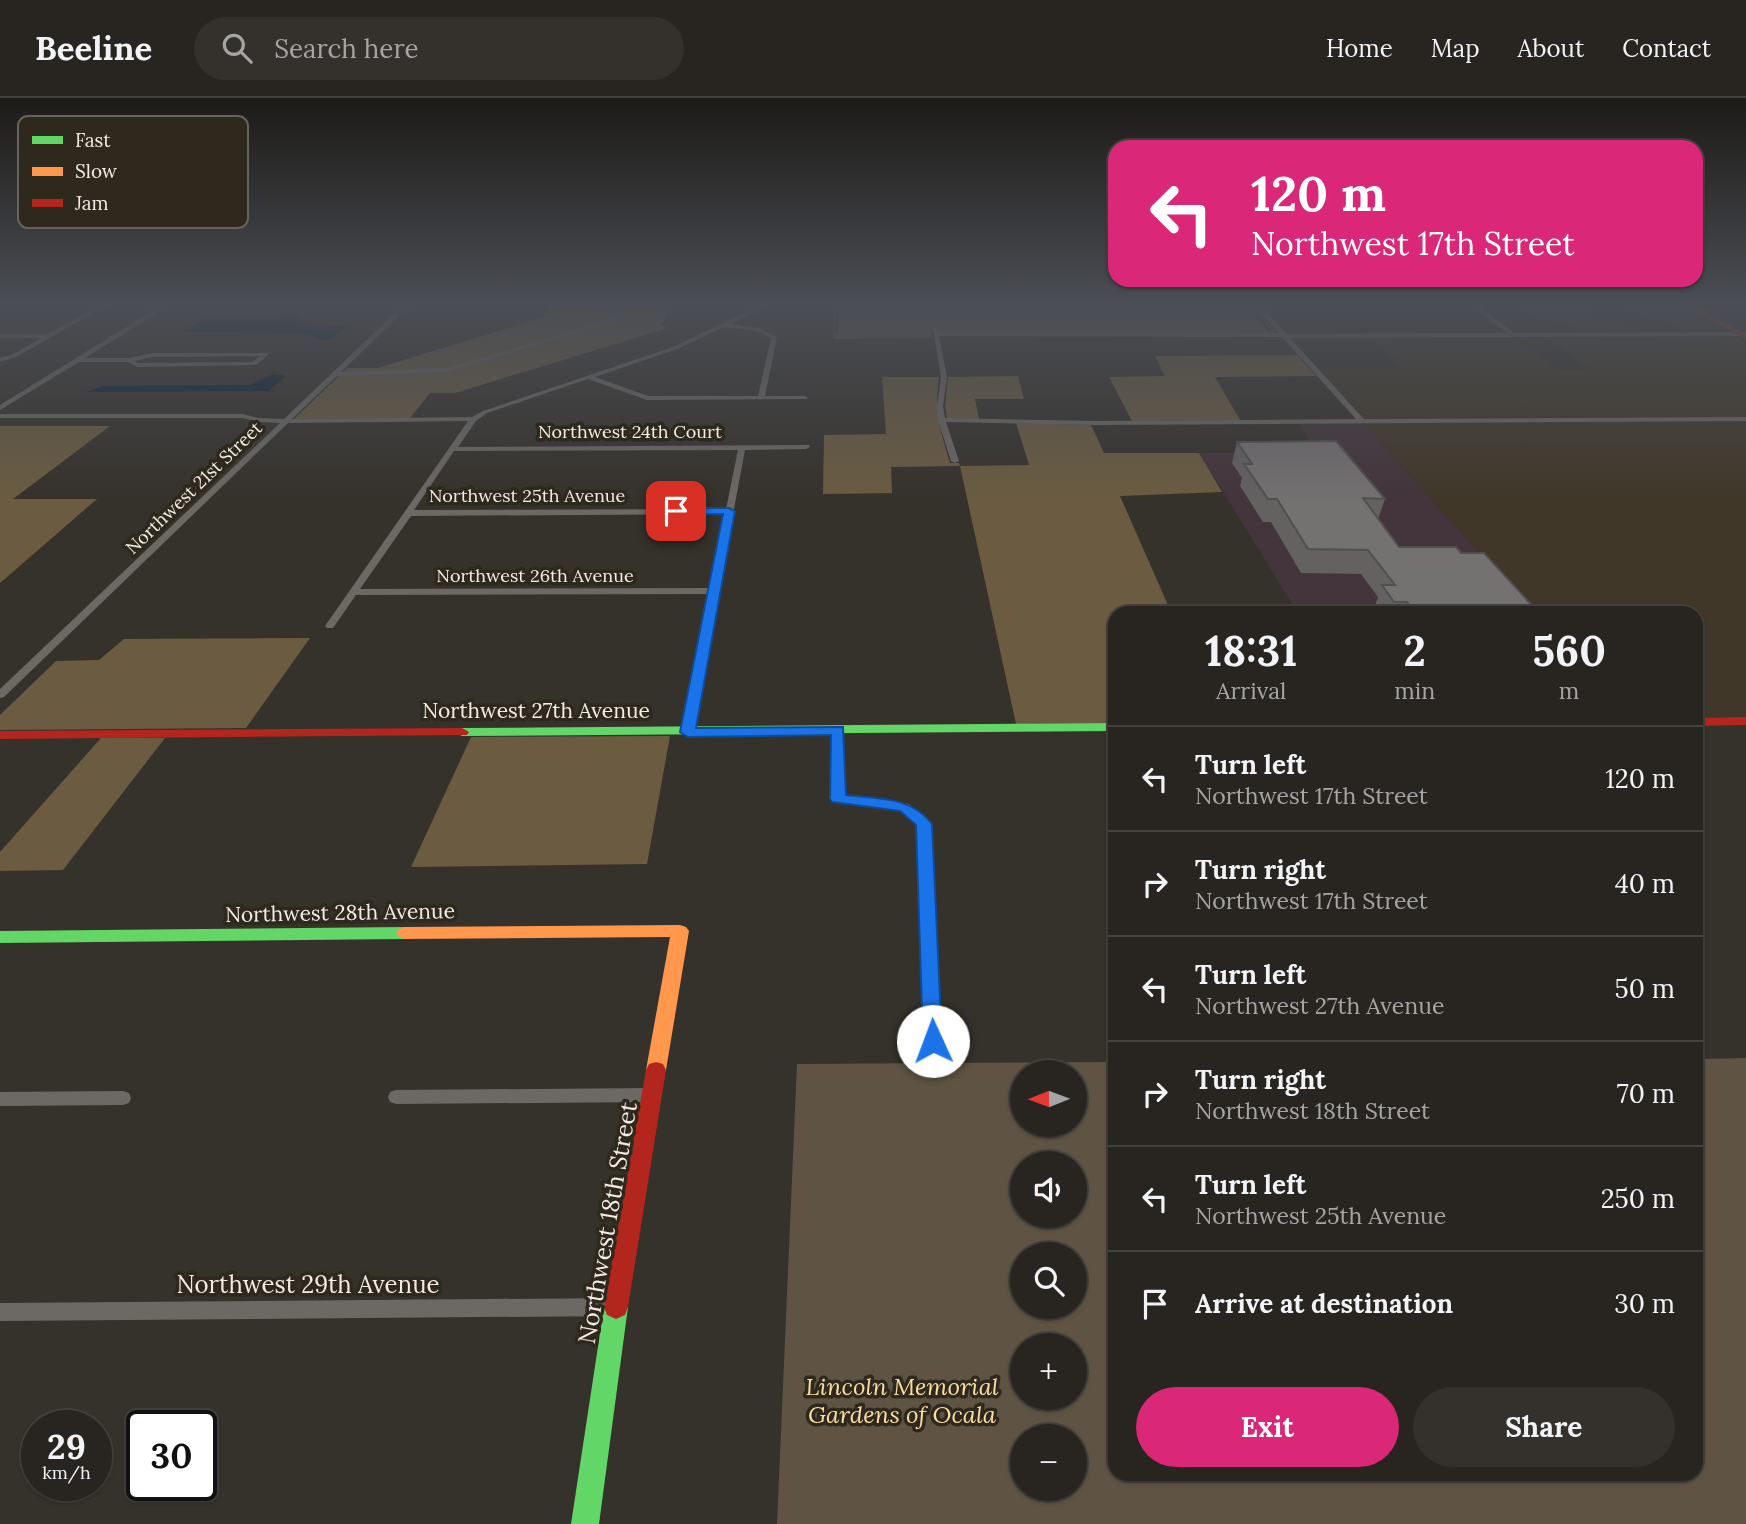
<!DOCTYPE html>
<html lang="en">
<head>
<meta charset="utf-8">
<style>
	body { margin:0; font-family:Lora,serif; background:#34312d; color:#f1f3f6; height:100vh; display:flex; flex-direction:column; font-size:26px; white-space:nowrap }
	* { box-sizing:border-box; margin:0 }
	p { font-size:23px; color:#a5a5a5 }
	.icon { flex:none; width:38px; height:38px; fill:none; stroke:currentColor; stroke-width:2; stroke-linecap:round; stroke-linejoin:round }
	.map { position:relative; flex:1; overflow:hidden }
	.details { position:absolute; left:1108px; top:508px; width:595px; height:875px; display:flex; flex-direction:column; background:#282520; border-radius:21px; box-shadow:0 2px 5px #0004,0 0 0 2px #44423e }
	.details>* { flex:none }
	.top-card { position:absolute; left:1108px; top:42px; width:595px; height:147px; border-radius:21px; box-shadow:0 2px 5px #0004,0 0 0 2px #44423e; background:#db2777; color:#fff; overflow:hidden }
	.needle { width:46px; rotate:269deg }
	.buttons { position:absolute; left:1010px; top:962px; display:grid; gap:14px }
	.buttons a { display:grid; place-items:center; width:77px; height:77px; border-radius:50%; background:#282520; box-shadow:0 2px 5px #0004,0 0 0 2px #44423e; font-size:35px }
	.speed { position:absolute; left:21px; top:1312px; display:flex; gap:14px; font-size:35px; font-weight:700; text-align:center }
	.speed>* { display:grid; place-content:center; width:91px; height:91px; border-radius:50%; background:#282520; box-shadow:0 2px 5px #0004,0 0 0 2px #44423e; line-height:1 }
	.speed small { font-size:18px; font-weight:400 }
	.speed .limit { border:4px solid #111; border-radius:10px; background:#fff; color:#111 }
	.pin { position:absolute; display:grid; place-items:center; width:60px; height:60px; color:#fff; margin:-30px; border-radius:14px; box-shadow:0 4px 10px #0006 }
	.me { position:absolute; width:77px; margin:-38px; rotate:358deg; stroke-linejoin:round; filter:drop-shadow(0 0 5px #0008) }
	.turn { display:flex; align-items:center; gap:24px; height:147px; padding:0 28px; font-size:32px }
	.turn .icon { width:91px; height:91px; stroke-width:2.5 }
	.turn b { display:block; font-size:49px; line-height:60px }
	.eta { display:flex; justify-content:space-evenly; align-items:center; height:119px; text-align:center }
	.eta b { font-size:42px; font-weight:800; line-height:49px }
	.button { display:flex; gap:14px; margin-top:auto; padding:14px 28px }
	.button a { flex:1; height:80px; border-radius:42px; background:#db2777; color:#fff; font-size:28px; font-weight:800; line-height:80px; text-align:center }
	.button a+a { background:#34312d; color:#f1f3f6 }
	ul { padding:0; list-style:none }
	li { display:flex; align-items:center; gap:21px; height:105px; padding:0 28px; border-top:2px solid #44423e }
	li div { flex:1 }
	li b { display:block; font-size:26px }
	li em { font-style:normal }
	header { display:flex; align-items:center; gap:42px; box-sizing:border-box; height:98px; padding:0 35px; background:#282520; border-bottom:2px solid #44423e }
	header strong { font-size:33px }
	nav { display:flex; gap:38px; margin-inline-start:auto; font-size:24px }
	.search { width:490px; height:63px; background:#34312d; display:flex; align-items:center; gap:18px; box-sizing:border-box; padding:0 24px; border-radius:38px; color:#a5a5a5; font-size:26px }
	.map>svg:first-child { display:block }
	.built { fill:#403728 }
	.industrial { fill:#44343b }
	.green { fill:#5f5443; fill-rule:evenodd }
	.forest { fill:#6b5c41 }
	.water { fill:#071f2f }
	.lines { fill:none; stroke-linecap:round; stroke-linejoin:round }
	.street { fill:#6c6965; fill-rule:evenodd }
	.fast { fill:#63d668; fill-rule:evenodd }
	.slow { fill:#ff974d; fill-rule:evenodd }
	.jam { fill:#b3261e; fill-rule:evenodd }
	.wall { fill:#646161 }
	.building { fill:#747171; stroke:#514f4f; stroke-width:2 }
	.route { fill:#1a73e8; stroke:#114b97; stroke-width:2 }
	.labels { text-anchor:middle; stroke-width:7; stroke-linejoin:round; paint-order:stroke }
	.far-street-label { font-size:18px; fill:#f1ede6; stroke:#2e281d }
	.street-label { font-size:21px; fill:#f1ede6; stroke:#2e281d }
	.near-street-label { font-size:24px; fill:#f1ede6; stroke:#2e281d }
	.near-park-label { font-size:24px; font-style:italic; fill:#fcdca5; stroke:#2e281d }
	.key { fill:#2e281d; stroke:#686359; stroke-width:2 }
	.key-label { font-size:19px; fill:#f1ede6 }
</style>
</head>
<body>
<header>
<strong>Beeline</strong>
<div class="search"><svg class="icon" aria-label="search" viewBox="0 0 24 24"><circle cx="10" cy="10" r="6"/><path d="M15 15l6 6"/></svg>Search here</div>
<nav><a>Home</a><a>Map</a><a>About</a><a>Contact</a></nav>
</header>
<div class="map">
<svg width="1746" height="1426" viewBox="0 0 1746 1426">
	<rect width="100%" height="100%" fill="#35312b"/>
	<!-- built -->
	<g class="built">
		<path d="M1621,206L1676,207L1730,235L1583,236L1561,223L1539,222L1521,210H1582L1603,223H1624L1646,235H1689L1665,221H1648Z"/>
		<path d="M1735,238L1746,244V319L1364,320L1318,270L1402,269L1369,239H1512L1559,272H1591L1546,239Z"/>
		<path d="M1746,322V619L1696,620V514H1533L1361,323Z"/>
	</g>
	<!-- industrial -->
	<path class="industrial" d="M1361,323L1533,514H1297L1199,355L1318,354L1297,324Z"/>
	<!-- green -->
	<g class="green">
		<path d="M835,205V235L838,237L840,205H1244L1269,234L1272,233L1248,205H1250L1277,235H932L933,240L833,241Z"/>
		<path d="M1746,960V1426H777L797,966L1115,964V1376H1696V961ZM1022,975H1074V1027H1022ZM1022,1066H1074V1118H1022ZM1022,1157H1074V1209H1022ZM1022,1248H1074V1300H1022ZM1022,1339H1074V1391H1022Z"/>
	</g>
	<!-- forest -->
	<g class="forest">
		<path d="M553,205H673L661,227L668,230L455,295H430L410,320L294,321L347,270H378L544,219Z"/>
		<path d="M1297,257L1316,278L1215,279L1240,322L1132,323L1109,279L1165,278L1155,258Z"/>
		<path d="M1018,278L1024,301H975L979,321L947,320L945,308L948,279Z"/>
		<path d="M882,279H939C934,316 940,330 950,365H959L960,368L1029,367L1016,325L1091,327L1104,355H1199L1222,394L1120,398L1171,514H1115V625L1016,626L960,368L891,369L892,395L823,396L824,337L886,336Z"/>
		<path d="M0,328H110L13,401H97L0,485Z"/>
		<path d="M310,540L246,630L0,632V617L56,563L99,562L124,541Z"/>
		<path d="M670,638L647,766L411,769L471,639Z"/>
		<path d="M101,640H165L63,772L0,773V754Z"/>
	</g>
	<!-- water -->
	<g class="water">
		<path d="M295,215H300L301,222L305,225L346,228C320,251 327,239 298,235L181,234L204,221L262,220Z"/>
		<path d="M273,276L286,278L269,293L87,294L104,288L250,287Z"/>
	</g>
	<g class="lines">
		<!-- street -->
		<g class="street">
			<path d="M110,205H119L95,214L16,259L0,264V260L12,257L41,240H0V236H48L91,212Z"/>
			<path d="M165,205H284L169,208L85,260H129L152,255H268V257L256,267L137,269L128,264H79L0,312V307ZM260,258L252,264L138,265L135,263L152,259Z"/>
			<path d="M405,205H412L341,274L446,270L607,223L620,215L624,205H630L624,217L611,225L446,274L337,278L292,321L472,319L483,313L673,249L765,205H773L731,226L759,230L777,239L765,298H805L808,300L807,301L647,302L588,281L487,315L476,323L458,349L809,347L810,349L806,351L745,352L692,636L688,637L682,634L710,496L356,497L333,530H327L325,528L468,323L288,325L4,599L0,600V591L280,325L258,324L243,320H0V316H243L258,320L284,321ZM724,229L756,233L771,240L758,298H648L595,279L677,251ZM738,352L726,411L414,412L454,353ZM725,416L711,490L360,491L411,418Z"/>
			<path d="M1252,205H1258L1287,236L1507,235L1469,205H1476L1514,235L1746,234V238L1290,240L1364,321L1746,319V323L1097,327L946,324L959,363L955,365L951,363L938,322L937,308L941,279L933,230H937L939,234L1279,235ZM939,238L1282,239L1356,321L1097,323L945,320L943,308L947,279Z"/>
			<path d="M1617,205H1700L1701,206L1698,208Z"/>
			<path d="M838,629L844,632V697L909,706L930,726L941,943L938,947L933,949L928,947L925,943L918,727L901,712L834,703L832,700V632Z"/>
			<path d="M653,990L659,992L661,997L659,1002L653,1004L396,1006L390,1004L388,999L390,994L396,992Z"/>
			<path d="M123,993L129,995L131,1000L129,1005L123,1007L0,1008V994Z"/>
			<path d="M616,1200L623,1203L625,1209L623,1215L616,1218L0,1223V1205Z"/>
		</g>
		<!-- fast -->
		<g class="fast">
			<path d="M1115,625V633L462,638L455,634L462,630Z"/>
			<path d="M405,829L411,831L414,835L411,839L405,841L0,845V833Z"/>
			<path d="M616,1197L625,1201L628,1209L599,1426H571L604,1209L607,1201Z"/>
		</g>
		<!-- slow -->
		<path class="slow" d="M680,827L686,829L689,833L666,972L663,978L656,980L649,978L646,972L670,839L405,841L399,839L396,835L399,831L405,829Z"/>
		<!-- jam -->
		<g class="jam">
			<path d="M1679,205H1688L1746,236V241Z"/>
			<path d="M1746,619V627L1696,628V620Z"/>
			<path d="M462,630L469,634L467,637L0,641V633Z"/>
			<path d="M656,964L663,966L666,972L628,1209L625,1217L616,1221L607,1217L604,1209L646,972L649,966Z"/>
		</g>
	</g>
	<!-- wall -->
	<path class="wall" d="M1237,344L1385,401L1378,421L1399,449L1461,455L1538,514H1376L1374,511L1378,499L1361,476L1301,475L1271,424H1263L1240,388L1242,380L1232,365Z"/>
	<!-- building -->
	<path class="building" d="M1336,343L1385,401L1363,400L1399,449H1456L1461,455H1484L1538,514H1414L1407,504H1394L1382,487H1395L1368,452L1308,451L1277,401H1268L1244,366H1252L1237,344Z"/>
	<!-- sky -->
	<linearGradient id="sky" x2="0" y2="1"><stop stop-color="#1d1b18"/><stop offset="0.51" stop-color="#4b4e55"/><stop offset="1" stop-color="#4b4e55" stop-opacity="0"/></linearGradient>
	<rect width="1746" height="405" fill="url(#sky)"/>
	<!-- route -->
	<path class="route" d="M729,410L735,413L696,630L843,629L846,697C878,701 911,698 932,726L942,943L940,948L933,950L926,948L923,943L916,727L900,713L832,704L830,701L831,637L688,639L680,634L723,416L676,417L671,413L676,410Z"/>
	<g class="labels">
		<!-- far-street labels -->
		<g class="far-street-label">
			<text x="630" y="340">Northwest 24th Court</text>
			<text transform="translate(194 390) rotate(-44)" y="6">Northwest 21st Street</text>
			<text x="527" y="404">Northwest 25th Avenue</text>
			<text x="535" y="484">Northwest 26th Avenue</text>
		</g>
		<!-- street labels -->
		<g class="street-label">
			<text x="536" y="620">Northwest 27th Avenue</text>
			<text transform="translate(340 815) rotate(-1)" y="7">Northwest 28th Avenue</text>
		</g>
		<!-- near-street labels -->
		<g class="near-street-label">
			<text transform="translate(608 1125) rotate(-80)" y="8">Northwest 18th Street</text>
			<text x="308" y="1195">Northwest 29th Avenue</text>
		</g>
		<!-- near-park labels -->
		<g class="near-park-label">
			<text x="902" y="1297">Lincoln Memorial<tspan x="902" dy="28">Gardens of Ocala</tspan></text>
		</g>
	</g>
	<!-- legend -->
	<rect x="18" y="18" width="230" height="112" rx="10" class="key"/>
	<rect x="32" y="38" width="31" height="8" fill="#63d668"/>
	<rect x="32" y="69" width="31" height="9" fill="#ff974d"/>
	<rect x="32" y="101" width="31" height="8" fill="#b3261e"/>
	<g class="key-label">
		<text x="75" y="49">Fast</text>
		<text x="75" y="80">Slow</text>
		<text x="75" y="112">Jam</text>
	</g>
</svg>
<div class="buttons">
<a><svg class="needle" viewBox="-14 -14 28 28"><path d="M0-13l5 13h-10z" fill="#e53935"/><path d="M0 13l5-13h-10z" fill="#a5a5a5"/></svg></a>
<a><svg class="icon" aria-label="sound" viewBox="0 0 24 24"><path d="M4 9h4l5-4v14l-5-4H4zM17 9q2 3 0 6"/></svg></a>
<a><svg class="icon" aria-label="search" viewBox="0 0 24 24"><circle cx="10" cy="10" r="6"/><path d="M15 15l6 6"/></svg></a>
<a>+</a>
<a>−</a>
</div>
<div class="speed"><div>29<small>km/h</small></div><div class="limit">30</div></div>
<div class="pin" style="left:676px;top:413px;background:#d93025"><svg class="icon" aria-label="arrive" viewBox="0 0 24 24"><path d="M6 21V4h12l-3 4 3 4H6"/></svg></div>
<svg class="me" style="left:933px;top:943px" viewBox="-20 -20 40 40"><circle r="19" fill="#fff"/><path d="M0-13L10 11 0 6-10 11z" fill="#1a73e8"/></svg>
<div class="top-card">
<div class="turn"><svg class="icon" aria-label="left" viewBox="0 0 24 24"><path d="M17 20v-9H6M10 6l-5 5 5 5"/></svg><div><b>120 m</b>Northwest 17th Street</div></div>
</div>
<section class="details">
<div class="eta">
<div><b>18:31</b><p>Arrival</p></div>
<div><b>2</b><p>min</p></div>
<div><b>560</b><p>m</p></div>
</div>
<ul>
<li><svg class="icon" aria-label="left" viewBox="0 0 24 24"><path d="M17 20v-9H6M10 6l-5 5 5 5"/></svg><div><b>Turn left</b><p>Northwest 17th Street</p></div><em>120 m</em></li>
<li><svg class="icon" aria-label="right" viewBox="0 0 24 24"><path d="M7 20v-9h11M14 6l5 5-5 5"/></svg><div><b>Turn right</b><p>Northwest 17th Street</p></div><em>40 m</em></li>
<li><svg class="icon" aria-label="left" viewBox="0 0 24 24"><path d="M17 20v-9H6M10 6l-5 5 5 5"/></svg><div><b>Turn left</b><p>Northwest 27th Avenue</p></div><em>50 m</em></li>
<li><svg class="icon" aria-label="right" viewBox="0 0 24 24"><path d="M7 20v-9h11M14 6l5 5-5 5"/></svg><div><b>Turn right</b><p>Northwest 18th Street</p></div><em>70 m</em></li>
<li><svg class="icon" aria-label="left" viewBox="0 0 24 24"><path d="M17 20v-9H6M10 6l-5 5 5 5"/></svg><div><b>Turn left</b><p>Northwest 25th Avenue</p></div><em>250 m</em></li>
<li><svg class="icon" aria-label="arrive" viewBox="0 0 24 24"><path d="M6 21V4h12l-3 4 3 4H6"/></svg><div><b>Arrive at destination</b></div><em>30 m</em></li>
</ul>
<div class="button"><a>Exit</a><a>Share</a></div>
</section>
</div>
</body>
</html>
